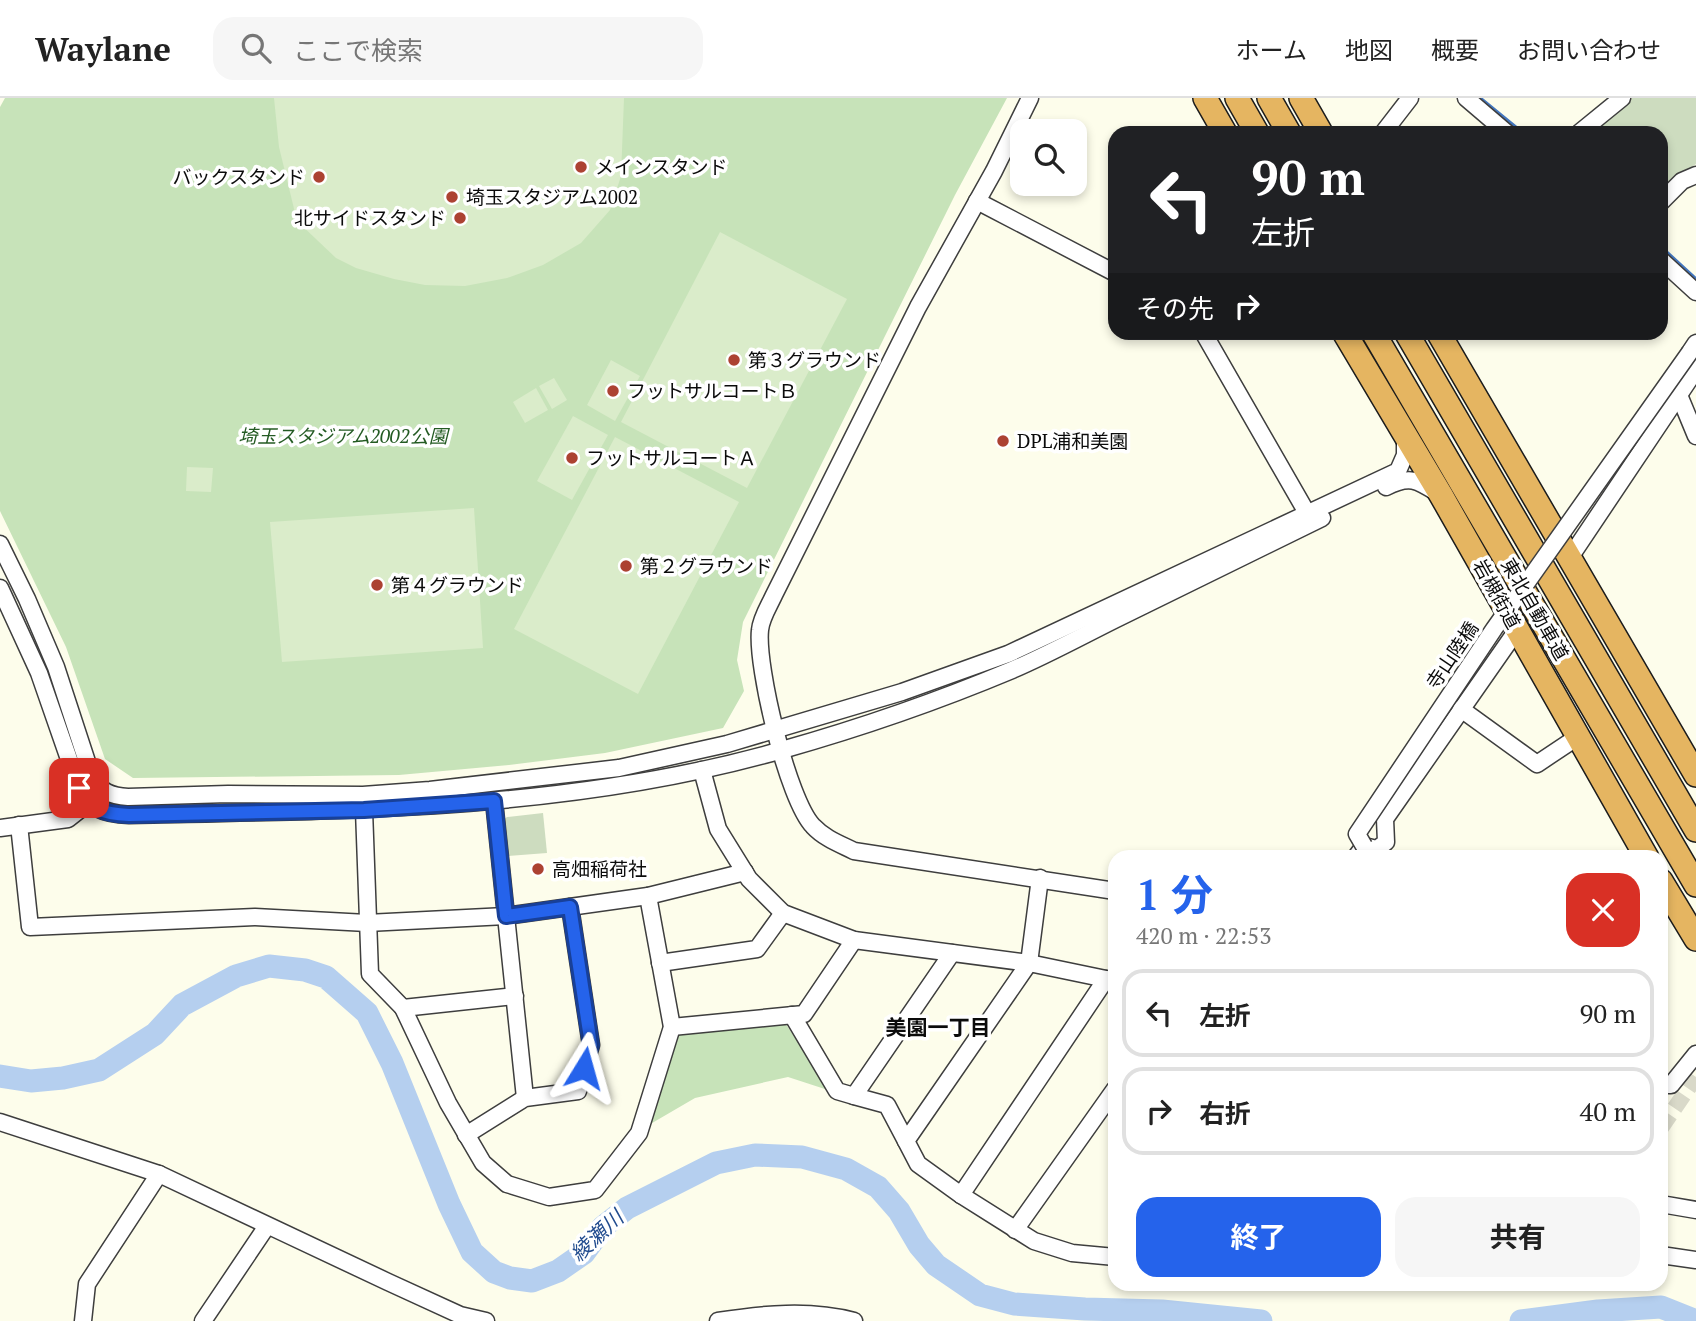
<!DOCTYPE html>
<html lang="ja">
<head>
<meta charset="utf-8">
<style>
	body { margin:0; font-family:"PT Serif","Noto Sans JP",serif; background:#f6f6f6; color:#222; height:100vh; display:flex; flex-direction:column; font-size:26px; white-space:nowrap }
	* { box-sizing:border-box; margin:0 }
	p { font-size:23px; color:#767676 }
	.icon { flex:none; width:38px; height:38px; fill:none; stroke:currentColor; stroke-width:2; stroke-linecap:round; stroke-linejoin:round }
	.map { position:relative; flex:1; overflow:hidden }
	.details { position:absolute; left:1108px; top:752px; width:560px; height:441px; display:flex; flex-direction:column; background:#fff; border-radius:21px; box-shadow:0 4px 10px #0003 }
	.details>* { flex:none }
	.hud { position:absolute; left:1108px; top:28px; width:560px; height:214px; border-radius:21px; box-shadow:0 4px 10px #0003; background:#202124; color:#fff; overflow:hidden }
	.tools { position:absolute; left:1010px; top:21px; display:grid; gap:14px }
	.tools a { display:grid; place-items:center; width:77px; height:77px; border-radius:14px; background:#fff; box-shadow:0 4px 10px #0003; font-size:35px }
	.pin { position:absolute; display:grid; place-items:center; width:60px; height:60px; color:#fff; margin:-30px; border-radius:14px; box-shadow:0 4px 10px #0006 }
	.me { position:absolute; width:77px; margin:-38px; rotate:8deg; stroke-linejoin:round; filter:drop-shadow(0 0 5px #0008) }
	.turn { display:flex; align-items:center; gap:24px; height:147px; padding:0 28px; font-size:32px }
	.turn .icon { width:91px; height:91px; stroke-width:2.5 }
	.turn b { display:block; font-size:49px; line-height:60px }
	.then { display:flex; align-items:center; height:66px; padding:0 28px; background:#0003; gap:14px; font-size:26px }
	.round { display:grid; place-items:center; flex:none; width:74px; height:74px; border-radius:21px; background:#f6f6f6 }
	.summary { display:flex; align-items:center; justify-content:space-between; height:119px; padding:0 28px }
	h1 { font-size:42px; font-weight:700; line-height:52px; color:#2563eb }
	.primary-button { display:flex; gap:14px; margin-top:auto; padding:14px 28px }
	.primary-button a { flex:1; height:80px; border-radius:21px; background:#2563eb; color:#fff; font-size:28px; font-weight:700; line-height:80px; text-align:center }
	.primary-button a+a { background:#f6f6f6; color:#222 }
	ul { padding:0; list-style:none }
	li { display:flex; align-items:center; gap:21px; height:88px; margin:0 14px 10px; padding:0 14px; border:4px solid #e0e0e0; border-radius:21px }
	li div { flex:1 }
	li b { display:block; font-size:26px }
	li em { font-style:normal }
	header { display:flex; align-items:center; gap:42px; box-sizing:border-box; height:98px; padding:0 35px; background:#fff; border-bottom:2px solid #e0e0e0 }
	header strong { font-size:33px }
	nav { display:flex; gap:38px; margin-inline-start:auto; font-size:24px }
	.search { width:490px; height:63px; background:#f6f6f6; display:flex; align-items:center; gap:18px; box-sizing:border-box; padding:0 24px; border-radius:21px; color:#767676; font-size:26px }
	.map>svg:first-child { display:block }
	.green { fill:#c7e3b9 }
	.cemetery { fill:#cddcbf }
	.pitch { fill:#daecca }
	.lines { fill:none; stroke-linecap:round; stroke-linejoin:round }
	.stream { stroke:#4477bf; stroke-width:3.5 }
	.river { stroke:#b5cfef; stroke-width:23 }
	.minor-tunnel { stroke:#d9d9c9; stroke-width:16; stroke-dasharray:16 8; stroke-linecap:butt }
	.minor-casing { stroke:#3e3e3e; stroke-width:19 }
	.highway-casing { stroke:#1c1c1c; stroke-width:26 }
	.minor { stroke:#fff; stroke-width:16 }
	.highway { stroke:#e5b561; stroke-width:23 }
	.minor-bridge-casing { stroke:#3e3e3e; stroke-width:19; stroke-linecap:butt }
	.minor-bridge { stroke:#fff; stroke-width:16 }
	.route-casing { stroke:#184099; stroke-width:18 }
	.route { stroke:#2563eb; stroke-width:12 }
	.poi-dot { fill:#ac4232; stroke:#fff; stroke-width:2.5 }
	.labels { text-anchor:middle; stroke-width:7; stroke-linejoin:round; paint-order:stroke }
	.poi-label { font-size:19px; fill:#0b0b0b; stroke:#fff; text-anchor:start }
	.park-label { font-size:19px; font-style:italic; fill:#245b23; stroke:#fff }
	.street-label { font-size:19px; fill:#0b0b0b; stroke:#fff }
	.neighbourhood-label { font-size:21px; font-weight:bold; fill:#0b0b0b; stroke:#fff }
	.water-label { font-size:21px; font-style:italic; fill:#224c8f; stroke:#fff }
</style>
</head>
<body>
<header>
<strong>Waylane</strong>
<div class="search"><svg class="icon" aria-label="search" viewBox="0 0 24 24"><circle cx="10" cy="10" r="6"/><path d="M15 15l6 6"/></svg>ここで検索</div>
<nav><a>ホーム</a><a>地図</a><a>概要</a><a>お問い合わせ</a></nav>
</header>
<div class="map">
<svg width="1696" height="1223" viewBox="0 0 1696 1223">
	<rect width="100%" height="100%" fill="#fdfdeb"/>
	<!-- green -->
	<g class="green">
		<path d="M5,0H1007L955,97L743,524L737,562L744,593L723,630L605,655L509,667L399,677L133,680L105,661L66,549L0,413V9Z"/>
		<path d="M783,922L831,993L788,979L695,1000L647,1028L675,935Z"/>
	</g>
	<!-- cemetery -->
	<g class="cemetery">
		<path d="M1632,0H1696V66L1661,89V35H1590Z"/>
		<path d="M543,715L547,755L507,758L503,722L507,719Z"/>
	</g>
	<!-- pitch -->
	<g class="pitch">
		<path d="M274,0H624L621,78L610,112L581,145L543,167L507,180L465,188L425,187L394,181L356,170L336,160L297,123L279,49Z"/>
		<path d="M720,134L847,201L747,390L621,324Z"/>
		<path d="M611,262L640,278L615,323L587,307Z"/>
		<path d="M554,280L567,302L552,311L539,288Z"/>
		<path d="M536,290L548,312L525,325L513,304Z"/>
		<path d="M573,318L608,337L572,402L537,383Z"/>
		<path d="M615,339L739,404L638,596L514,531Z"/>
		<path d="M187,369L213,370L211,394L186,393Z"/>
		<path d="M474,410L483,550L282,564L270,424Z"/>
	</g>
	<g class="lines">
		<!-- stream -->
		<g class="stream">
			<path d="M1480,0L1523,35"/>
			<path d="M1661,149L1696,181"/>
		</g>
		<!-- river -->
		<g class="river">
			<path d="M0,978L31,983L63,980L99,972L155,936L182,907L236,878L269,868L305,872L326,879L367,915L392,965L449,1106L472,1154L494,1174L510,1180L532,1183L558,1173L584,1155L603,1129L627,1110L716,1065L755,1057L802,1059L846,1071L878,1089L899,1113L919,1147L936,1167L980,1197L1014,1206L1085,1211L1162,1213L1261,1223"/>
			<path d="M1521,1223L1598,1213L1661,1209L1696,1223"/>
		</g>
		<!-- minor-tunnel -->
		<path class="minor-tunnel" d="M1661,1030L1696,979"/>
		<defs>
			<g id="minor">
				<path d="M1030,0L994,73L918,209L774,497C769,508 761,520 760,532C756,569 788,702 813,728C824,740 840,746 854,753L1115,793"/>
				<path d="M1466,0L1507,35"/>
				<path d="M1383,35L1410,0"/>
				<path d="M1579,35L1622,0"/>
				<path d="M977,103L1115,175"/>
				<path d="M1661,104L1682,83L1696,77"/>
				<path d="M1661,162L1696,194"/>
				<path d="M1203,234L1307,415"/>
				<path d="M1679,297L1696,338"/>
				<path d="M1386,389C1410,377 1417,382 1439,396"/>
				<path d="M0,446L27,501L56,569L92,679C101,694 111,698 128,699L228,696L363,697L430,692L619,670L727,646L902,594L1008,556L1398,373L1405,357V338"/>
				<path d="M1569,461L1689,282L1690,254L1696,245"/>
				<path d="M0,490L39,575L79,690C94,712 102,716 129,717C348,712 569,713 782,652C860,630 938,603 1012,572C1047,557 1080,539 1114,522C1183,488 1252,454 1322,420"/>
				<path d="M1461,611L1537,666L1579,638"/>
				<path d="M702,672L718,731L749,781L783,815L854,842L1029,865L1106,881L1115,885"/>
				<path d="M494,703L525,1000"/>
				<path d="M364,712L370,876L403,910L448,1005L483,1065L507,1086L549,1099L595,1092L639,1035L672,929L648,798"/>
				<path d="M19,727L30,829L255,819L367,825L506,818L648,798L745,774"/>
				<path d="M0,730L68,721L96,699"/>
				<path d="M1355,760L1364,748L1377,751L1386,744L1385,721L1517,532"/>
				<path d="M1040,780L1029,865L906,1043L918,1066L961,1097L1034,1143L1072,1155L1115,1159"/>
				<path d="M660,865L757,851L783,815"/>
				<path d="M403,910L515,898"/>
				<path d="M792,917L837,993L854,998"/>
				<path d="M672,929L804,916L854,842"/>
				<path d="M1661,987H1671L1696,956"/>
				<path d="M0,1024L159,1076L388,1184L460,1217L486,1223"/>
				<path d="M466,1037L525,1000L578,993L591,947L570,809"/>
				<path d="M906,1043L887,1007L854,998L952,855"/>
				<path d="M961,1097L1106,881"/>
				<path d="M1661,1106L1696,1112"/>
				<path d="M1015,1132L1115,991"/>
				<path d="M1661,1157L1696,1162"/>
				<path d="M83,1223L87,1186L159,1076"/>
				<path d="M203,1223L267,1128"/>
				<path d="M718,1223C762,1216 810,1211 854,1223"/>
			</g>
			<g id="highway">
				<path d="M1205,0L1225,35"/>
				<path d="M1237,0L1257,35"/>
				<path d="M1269,0L1289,35"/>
				<path d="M1301,0L1321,35"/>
				<path d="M1344,234L1441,397L1647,760"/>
				<path d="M1373,234L1696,787"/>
				<path d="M1406,234L1696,732"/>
				<path d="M1438,234L1696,677"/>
				<path d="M1661,783L1696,841"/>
			</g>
		</defs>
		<!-- minor casing -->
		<use href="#minor" class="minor-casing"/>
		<!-- highway casing -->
		<use href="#highway" class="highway-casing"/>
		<!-- minor -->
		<use href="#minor" class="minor"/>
		<!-- highway -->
		<use href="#highway" class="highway"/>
		<defs>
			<path id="minor-bridge" d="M1364,748L1357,736L1494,531L1690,254"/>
		</defs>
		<!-- minor-bridge casing -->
		<use href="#minor-bridge" class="minor-bridge-casing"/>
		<!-- minor-bridge -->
		<use href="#minor-bridge" class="minor-bridge"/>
	</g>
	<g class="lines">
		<defs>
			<path id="route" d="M79,690C93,712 102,716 129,717L364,712L494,703L506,818L570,809L591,947L584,970"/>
		</defs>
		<!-- route casing -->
		<use href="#route" class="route-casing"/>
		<!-- route -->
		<use href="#route" class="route"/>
	</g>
	<!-- markers -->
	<g class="poi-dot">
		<circle cx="581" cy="69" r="7"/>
		<circle cx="319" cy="79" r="7"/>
		<circle cx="452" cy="99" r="7"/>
		<circle cx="460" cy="120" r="7"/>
		<circle cx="734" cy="262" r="7"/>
		<circle cx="613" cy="293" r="7"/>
		<circle cx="1003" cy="343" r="7"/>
		<circle cx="572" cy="360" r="7"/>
		<circle cx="626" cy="468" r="7"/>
		<circle cx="377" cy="487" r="7"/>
		<circle cx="538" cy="771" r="7"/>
	</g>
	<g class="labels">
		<!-- poi labels -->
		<g class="poi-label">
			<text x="595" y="76">メインスタンド</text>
			<text x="305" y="86" text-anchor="end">バックスタンド</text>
			<text x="466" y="106">埼玉スタジアム2002</text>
			<text x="446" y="127" text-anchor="end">北サイドスタンド</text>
			<text x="748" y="269">第３グラウンド</text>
			<text x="627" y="300">フットサルコートＢ</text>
			<text x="1017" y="350">DPL浦和美園</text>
			<text x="586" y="367">フットサルコートＡ</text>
			<text x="640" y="475">第２グラウンド</text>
			<text x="391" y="494">第４グラウンド</text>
			<text x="552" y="778">高畑稲荷社</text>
		</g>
		<!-- park labels -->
		<g class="park-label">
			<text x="343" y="345">埼玉スタジアム2002公園</text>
		</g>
		<!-- street labels -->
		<g class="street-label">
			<text transform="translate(1497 496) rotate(61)" y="7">岩槻街道</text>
			<text transform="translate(1535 511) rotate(60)" y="7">東北自動車道</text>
			<text transform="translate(1452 557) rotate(-56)" y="7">寺山陸橋</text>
		</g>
		<!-- neighbourhood labels -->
		<g class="neighbourhood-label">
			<text x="938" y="937">美園一丁目</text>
		</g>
		<!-- water labels -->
		<g class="water-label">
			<text transform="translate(597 1138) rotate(-43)" y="7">綾瀬川</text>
		</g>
	</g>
</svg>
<div class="tools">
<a><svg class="icon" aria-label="search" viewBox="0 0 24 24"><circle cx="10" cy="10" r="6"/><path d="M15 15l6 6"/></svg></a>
</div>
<div class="pin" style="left:79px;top:690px;background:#d93025"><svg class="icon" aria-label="arrive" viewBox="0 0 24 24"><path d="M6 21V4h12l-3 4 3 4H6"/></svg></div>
<svg class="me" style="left:584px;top:970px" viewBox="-20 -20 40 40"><path d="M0-17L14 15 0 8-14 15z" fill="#2563eb" stroke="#fff" stroke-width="4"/></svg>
<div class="hud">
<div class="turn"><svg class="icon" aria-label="left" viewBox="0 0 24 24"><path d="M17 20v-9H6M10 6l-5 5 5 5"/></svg><div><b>90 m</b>左折</div></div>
<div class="then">その先<svg class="icon" aria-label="right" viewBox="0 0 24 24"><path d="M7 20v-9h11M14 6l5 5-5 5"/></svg></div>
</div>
<section class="details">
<div class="summary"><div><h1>1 分</h1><p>420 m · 22:53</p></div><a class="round" style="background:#d93025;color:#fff"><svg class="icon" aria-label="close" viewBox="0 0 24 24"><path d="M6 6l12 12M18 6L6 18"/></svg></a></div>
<ul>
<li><svg class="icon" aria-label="left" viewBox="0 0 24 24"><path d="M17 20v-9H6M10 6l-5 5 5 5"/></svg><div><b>左折</b></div><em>90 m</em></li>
<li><svg class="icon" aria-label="right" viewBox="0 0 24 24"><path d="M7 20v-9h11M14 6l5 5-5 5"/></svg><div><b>右折</b></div><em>40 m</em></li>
</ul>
<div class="primary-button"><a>終了</a><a>共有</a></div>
</section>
</div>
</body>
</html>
